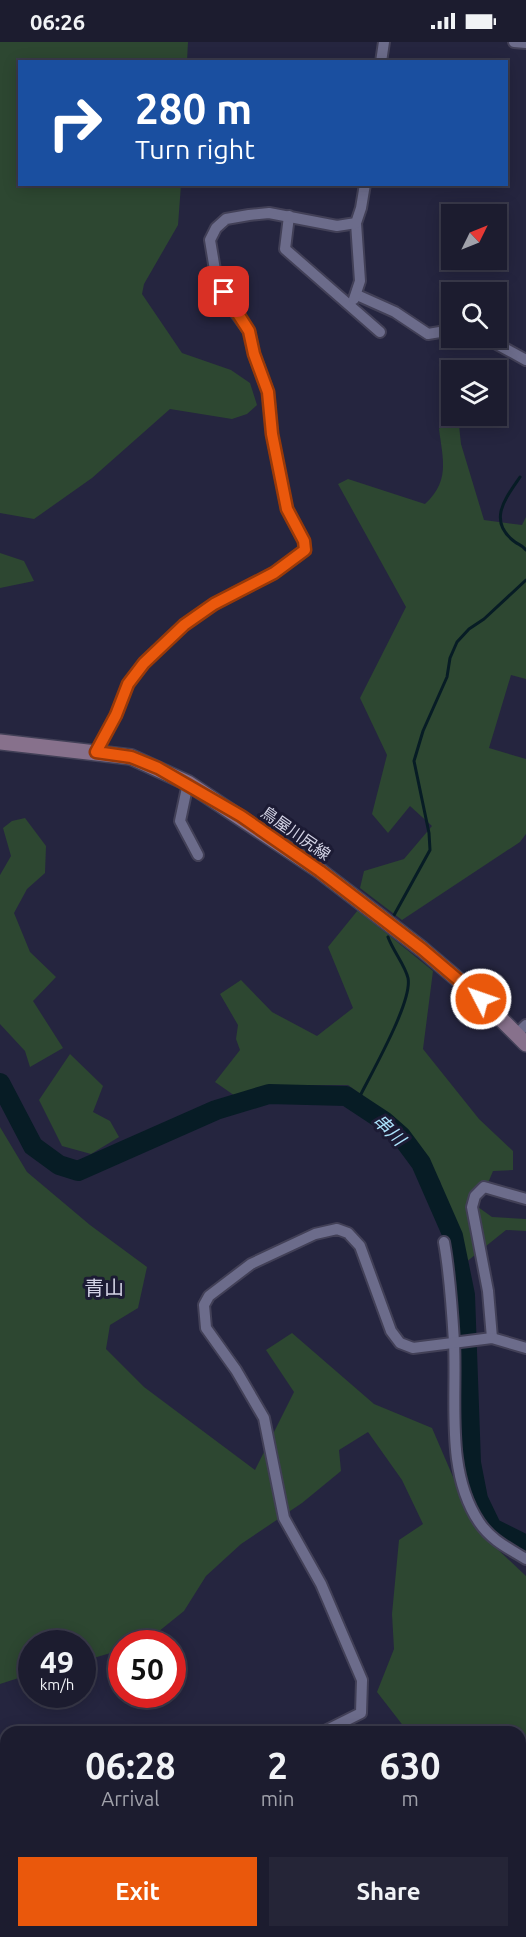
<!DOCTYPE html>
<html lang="en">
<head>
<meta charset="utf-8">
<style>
	body { margin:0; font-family:Ubuntu,"Noto Sans JP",sans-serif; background:#252537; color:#f1f3f6; height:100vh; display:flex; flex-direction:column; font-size:22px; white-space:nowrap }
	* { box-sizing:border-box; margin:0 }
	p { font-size:20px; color:#a0a1aa }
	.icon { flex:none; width:33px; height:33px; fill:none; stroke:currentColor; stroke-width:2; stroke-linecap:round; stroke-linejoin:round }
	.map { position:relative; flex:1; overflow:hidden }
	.panel { position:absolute; left:0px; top:1684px; width:526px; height:212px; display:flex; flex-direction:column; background:#1c1c2f; border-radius:18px 18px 0 0; box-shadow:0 3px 15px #0003,0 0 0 2px #3a3a4b }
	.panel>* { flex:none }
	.hud { position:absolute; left:18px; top:18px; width:490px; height:126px; border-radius:0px; box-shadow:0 3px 15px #0003,0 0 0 2px #3a3a4b; background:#1a4fa0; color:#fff; overflow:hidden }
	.needle { width:39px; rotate:47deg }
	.buttons { position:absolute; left:441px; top:162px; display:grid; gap:12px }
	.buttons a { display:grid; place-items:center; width:66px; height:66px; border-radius:0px; background:#1c1c2f; box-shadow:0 3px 15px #0003,0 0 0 2px #3a3a4b; font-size:30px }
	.speed { position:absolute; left:18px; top:1588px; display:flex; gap:12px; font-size:30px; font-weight:700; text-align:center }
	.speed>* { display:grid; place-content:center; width:78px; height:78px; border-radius:50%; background:#1c1c2f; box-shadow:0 3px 15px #0003,0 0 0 2px #3a3a4b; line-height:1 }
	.speed small { font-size:15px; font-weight:400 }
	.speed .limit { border:9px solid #d22; background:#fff; color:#111 }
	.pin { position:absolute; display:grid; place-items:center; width:51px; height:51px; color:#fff; margin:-26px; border-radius:12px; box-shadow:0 3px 9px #0006 }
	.me { position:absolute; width:66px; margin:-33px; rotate:311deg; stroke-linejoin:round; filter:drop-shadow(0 0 4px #0008) }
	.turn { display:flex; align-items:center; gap:21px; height:126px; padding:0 18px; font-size:27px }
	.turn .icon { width:78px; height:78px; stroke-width:2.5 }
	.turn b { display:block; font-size:42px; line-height:51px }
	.eta { display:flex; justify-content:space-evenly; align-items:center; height:102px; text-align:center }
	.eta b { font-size:36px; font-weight:600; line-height:42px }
	.action { display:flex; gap:12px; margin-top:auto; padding:12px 18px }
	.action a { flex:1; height:69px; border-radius:0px; background:#ea580c; color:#fff; font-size:24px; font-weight:600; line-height:69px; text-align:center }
	.action a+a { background:#252537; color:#f1f3f6 }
	.status { display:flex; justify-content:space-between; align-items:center; height:42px; padding:0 30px; background:#1c1c2f; direction:ltr }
	.status svg { height:16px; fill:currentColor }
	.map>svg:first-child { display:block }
	.green { fill:#2d4731 }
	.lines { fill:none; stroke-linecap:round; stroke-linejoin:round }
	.stream { stroke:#071c25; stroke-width:3 }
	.river { stroke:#071c25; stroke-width:20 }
	.minor-casing { stroke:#424057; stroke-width:14 }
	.secondary-casing { stroke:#424057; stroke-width:18 }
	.minor { stroke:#6c6c8b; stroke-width:10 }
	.secondary { stroke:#87718c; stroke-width:15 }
	.route-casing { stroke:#983908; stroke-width:15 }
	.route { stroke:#ea580c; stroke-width:10 }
	.labels { text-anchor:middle; stroke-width:6; stroke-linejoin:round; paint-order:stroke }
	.street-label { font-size:16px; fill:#d3d3e5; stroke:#1c1b34 }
	.water-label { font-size:18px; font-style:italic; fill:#ace3fc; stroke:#1c1b34 }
	.quarter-label { font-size:20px; fill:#d3d3e5; stroke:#1c1b34 }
</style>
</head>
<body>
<div class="status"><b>06:26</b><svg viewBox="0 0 49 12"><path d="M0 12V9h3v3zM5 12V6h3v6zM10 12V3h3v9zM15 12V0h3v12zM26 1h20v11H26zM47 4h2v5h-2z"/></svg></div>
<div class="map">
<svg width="526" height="1895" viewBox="0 0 526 1895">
	<rect width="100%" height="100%" fill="#25253f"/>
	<!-- green -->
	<g class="green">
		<path d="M0,0H188L187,19L20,20V142L181,143L178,183L144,242L142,252L182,311L231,328L250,341L257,363L247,372L232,377L170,367L92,436L34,477L0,471Z"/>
		<path d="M451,368L452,374H458L461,402L484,478L522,483L526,475V637L511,633L489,706L526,717V792L520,800L402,878L360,846L364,829L404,817L432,784L410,764L388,791L372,772L387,713L360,656L406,565L338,442L348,437L425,462C450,439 443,418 439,387Z"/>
		<path d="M0,511L24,519L34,539L0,546Z"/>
		<path d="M25,776L46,804L45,831L27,847L14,871L30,910L56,935L33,959L63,1006L30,1025L25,1009L0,982V833L11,814L3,786L12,779Z"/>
		<path d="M358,868L433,929L423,1007L479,1077L513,1109V1128L493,1129L478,1165L492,1175L526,1177V1189L506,1188L460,1225L440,1139L391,1074L348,1043H271L238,1056L215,1040L240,1008L236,997L238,983L220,952L241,938L272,970L317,994L353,966L328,905Z"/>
		<path d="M70,1012L103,1044L93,1070L110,1079L119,1095L91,1112L62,1104L39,1058Z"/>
		<path d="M0,1085L27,1130L90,1183L147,1225L138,1266L110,1283L106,1307L144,1345L255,1428L294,1350L266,1308L292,1291L374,1362L432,1386L475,1486L526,1534V1877L520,1867V1690H408L377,1650L394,1607L392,1572L399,1498L423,1482L402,1438L368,1390L339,1408L341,1429L302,1461L241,1502L206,1534L184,1569L153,1594L134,1602H122L121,1608L83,1619L82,1602H32L31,1632L0,1642Z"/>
	</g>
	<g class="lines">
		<!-- stream -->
		<g class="stream">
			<path d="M520,435C505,457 487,479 515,500C519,503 522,503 526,508"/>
			<path d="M393,875L430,808L429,791L414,719L423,689L447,635L450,616L457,600L469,587L484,577L526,538"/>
			<path d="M357,1060C369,1035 413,960 408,936C405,923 393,909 388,895"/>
		</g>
		<!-- river -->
		<path class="river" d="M0,1041L33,1104L59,1123L78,1129L216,1068L269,1052L346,1054L384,1079L401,1094L421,1121L453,1194L465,1253L471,1421L478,1457L492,1486L526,1503"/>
		<defs>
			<g id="minor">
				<path d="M514,0L526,1"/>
				<path d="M381,20L384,0"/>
				<path d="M289,174L285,207L380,290"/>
				<path d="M357,253L395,270L428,292L452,288"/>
				<path d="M354,257L360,239L356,181"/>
				<path d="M486,296L526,318"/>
				<path d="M96,710L116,673L128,642L144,621L184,583L214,562L274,531L305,508L304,499L287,467L272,392L268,350L254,312L249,289L232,266L216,234L210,198L216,186L226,177L249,173L269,171L337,184L356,181L361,166L365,142"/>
				<path d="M188,741L180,779L198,813"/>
				<path d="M517,992L526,983"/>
				<path d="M444,1200C450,1233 452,1267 454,1300C457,1359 445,1429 479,1480C491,1498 508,1506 526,1517"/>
				<path d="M492,1296L488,1249L472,1165L475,1154L484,1145L526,1157"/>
				<path d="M323,1690L361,1671L362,1638L321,1542L284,1476L264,1376L236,1328L206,1286L204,1263L209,1254L251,1222L315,1192L337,1187L348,1191L360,1204L391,1289L400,1301L413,1306L492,1296L526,1306"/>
				<path d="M52,1895L54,1890"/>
			</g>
			<path id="secondary" d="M0,700L131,715L188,741L320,829L422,907L481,957L526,1002"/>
		</defs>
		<!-- minor casing -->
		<use href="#minor" class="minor-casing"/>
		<!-- secondary casing -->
		<use href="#secondary" class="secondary-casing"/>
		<!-- minor -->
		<use href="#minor" class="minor"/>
		<!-- secondary -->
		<use href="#secondary" class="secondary"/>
	</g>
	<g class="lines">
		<defs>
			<path id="route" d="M224,250L249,289L254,312L268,350L272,392L287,467L304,499L305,508L274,531L214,562L184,583L144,621L128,642L116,673L96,710L131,715L158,726L241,774L320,829L422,907L481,957"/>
		</defs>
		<!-- route casing -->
		<use href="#route" class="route-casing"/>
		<!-- route -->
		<use href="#route" class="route"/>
	</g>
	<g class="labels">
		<!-- street labels -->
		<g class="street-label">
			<text transform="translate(296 791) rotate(35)" y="6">鳥屋川尻線</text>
		</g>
		<!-- water labels -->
		<g class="water-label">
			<text transform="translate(389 1088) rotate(44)" y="6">串川</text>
		</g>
		<!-- quarter labels -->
		<g class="quarter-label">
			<text x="104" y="1253">青山</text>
		</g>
	</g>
</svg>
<div class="buttons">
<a><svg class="needle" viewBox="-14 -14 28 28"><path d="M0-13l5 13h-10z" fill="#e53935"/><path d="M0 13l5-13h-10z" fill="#a0a1aa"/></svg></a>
<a><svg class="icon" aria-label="search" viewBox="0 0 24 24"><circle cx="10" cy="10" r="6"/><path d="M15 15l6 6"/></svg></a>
<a><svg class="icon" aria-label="layers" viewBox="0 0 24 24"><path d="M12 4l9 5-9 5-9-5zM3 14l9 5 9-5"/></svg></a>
</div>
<div class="speed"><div>49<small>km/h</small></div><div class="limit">50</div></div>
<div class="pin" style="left:224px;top:250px;background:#d93025"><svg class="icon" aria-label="arrive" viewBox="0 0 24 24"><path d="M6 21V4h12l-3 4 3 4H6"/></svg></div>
<svg class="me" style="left:481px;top:957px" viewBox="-20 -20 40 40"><circle r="17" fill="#ea580c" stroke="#fff" stroke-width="3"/><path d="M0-11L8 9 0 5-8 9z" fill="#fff"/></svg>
<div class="hud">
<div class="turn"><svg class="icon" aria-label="right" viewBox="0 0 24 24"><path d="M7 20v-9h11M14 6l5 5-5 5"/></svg><div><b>280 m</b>Turn right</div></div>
</div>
<section class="panel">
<div class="eta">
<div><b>06:28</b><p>Arrival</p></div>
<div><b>2</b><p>min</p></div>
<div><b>630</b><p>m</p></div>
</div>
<div class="action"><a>Exit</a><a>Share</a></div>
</section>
</div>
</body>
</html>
